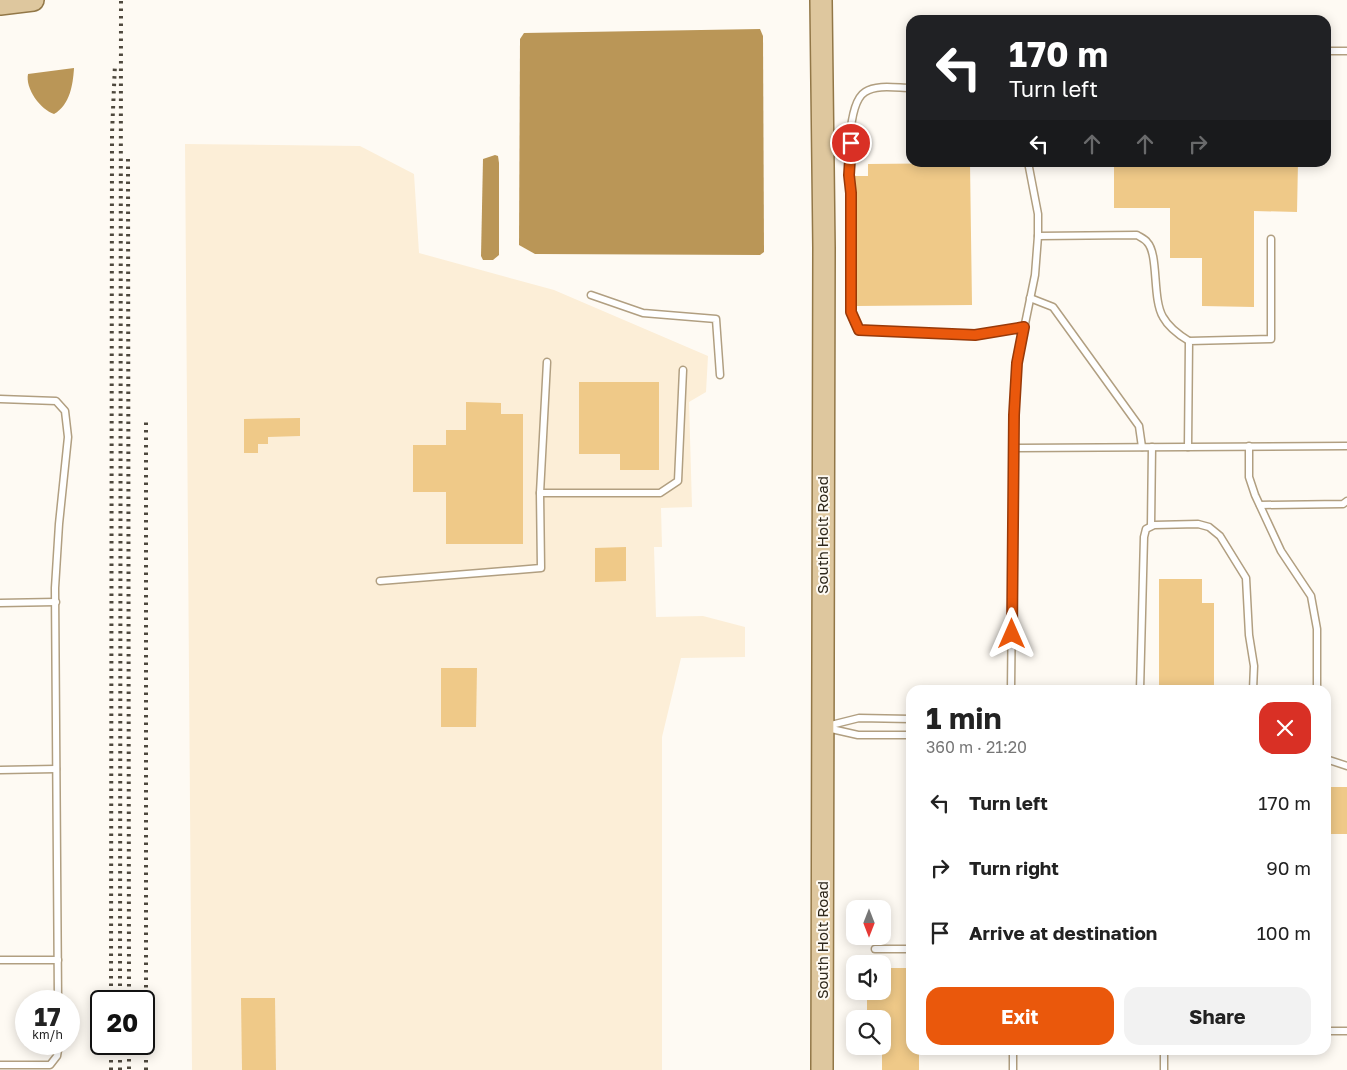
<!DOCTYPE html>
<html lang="en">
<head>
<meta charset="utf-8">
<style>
	body { margin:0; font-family:"Golos Text",sans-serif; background:#f2f2f2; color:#222; height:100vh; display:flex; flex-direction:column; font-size:19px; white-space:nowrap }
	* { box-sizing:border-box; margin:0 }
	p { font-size:16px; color:#767676 }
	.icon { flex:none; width:28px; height:28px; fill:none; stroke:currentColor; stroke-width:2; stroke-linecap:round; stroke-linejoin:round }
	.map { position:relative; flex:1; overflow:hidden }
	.drawer { position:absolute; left:906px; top:685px; width:425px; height:370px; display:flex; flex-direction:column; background:#fff; border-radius:15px; box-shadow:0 2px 12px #0003 }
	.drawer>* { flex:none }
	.top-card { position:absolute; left:906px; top:15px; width:425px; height:152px; border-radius:15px; box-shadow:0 2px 12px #0003; background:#202124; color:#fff; overflow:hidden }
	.needle { width:32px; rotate:180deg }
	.buttons { position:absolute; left:846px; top:900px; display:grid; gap:10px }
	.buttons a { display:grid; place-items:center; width:45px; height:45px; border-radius:10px; background:#fff; box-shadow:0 2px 12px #0003; font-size:25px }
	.speed { position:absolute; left:15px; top:990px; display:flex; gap:10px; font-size:25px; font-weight:700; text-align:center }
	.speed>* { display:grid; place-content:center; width:65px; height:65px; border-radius:50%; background:#fff; box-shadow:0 2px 12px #0003; line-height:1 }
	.speed small { font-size:12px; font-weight:400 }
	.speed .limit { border:2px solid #111; border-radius:8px; background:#fff; color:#111 }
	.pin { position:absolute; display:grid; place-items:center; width:42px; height:42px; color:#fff; margin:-21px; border:2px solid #fff; border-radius:50%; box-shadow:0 1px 5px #0007 }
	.me { position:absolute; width:55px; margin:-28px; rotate:0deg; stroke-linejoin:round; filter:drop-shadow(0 0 4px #0008) }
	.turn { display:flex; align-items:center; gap:18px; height:105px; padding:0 20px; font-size:22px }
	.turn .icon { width:65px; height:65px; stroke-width:2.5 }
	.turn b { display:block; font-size:35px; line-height:42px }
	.lanes { display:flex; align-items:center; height:48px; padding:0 20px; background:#0003; justify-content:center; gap:25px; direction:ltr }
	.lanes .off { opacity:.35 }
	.round { display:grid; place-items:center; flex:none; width:52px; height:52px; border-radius:15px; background:#f2f2f2 }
	.headline { display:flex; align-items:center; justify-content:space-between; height:85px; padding:0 20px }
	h1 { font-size:30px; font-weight:700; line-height:38px }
	.cta { display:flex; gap:10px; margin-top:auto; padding:10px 20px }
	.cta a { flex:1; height:58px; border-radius:15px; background:#ea580c; color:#fff; font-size:20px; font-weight:700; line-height:58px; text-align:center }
	.cta a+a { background:#f2f2f2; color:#222 }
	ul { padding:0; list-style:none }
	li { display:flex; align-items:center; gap:15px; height:65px; padding:0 20px }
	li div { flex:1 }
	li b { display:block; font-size:19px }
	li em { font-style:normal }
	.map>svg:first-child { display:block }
	.built { fill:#fceed7 }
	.water { fill:#ba9657 }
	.building { fill:#efc988 }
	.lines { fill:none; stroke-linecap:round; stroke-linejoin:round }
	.lane-casing { stroke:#b19f81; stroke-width:9 }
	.primary-casing { stroke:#927747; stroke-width:24 }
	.lane { stroke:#fff; stroke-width:6 }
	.primary { stroke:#dec79e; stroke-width:21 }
	.rail { stroke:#4e483d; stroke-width:4; stroke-dasharray:2.5 5; stroke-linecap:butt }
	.route-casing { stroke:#983908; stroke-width:12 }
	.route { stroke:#ea580c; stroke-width:9 }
	.labels { text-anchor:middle; stroke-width:4; stroke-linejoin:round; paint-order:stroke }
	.street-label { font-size:15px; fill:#2f281c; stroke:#fefaf3 }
</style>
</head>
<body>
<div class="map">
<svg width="1347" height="1070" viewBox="0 0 1347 1070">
	<rect width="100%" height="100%" fill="#fefaf3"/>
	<!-- built -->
	<path class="built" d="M185,144L360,146L414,174L419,253L554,290L708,356L706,392L689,402L692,507L661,508L662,547H654L656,617L703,616L745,627V657L681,658L662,737V1070H192Z"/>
	<!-- water -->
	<g class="water">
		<path d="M760,29L763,36L764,252L760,255L535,254L519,245L520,39L524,33Z"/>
		<path d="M74,68C73,84 70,105 54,114C41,110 25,89 28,74Z"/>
		<path d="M495,155L498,156L499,163V255L493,260H483L481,256L483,159Z"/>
	</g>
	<!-- building -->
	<g class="building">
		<path d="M1114,162H1298L1297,212L1254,211V307L1202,306V258H1170V208H1114Z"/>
		<path d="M970,163L972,305L856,306L855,176H868V164Z"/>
		<path d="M579,382H659V470H620V454H579Z"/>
		<path d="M466,402L501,403V414H523V544H446V492H413V445H446V430H466Z"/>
		<path d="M300,418V436L268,437V444H258V453H244V419Z"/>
		<path d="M626,547V581L595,582V548Z"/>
		<path d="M1159,579H1202V603H1214V690H1159Z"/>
		<path d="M441,668H477L476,727H441Z"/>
		<rect x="1326" y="787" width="21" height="47"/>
		<path d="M882,968H911V1050H919V1070H882V1019H867V991H882Z"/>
		<path d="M241,998H275L276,1070H242Z"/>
	</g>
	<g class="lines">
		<defs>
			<g id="lane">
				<path d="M1326,51H1347"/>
				<path d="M911,88C897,88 877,84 865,92C846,104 848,173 851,193V312L859,330L975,335L1024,327"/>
				<path d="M1038,236L1137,235C1140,237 1145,239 1147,242C1159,254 1152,299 1163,317C1169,328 1179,335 1189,341"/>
				<path d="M591,295L643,313L716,319L720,375"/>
				<path d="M1030,298L1053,307L1139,426L1142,447"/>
				<path d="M0,399L56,401L65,411L68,437L59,524L55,588L58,1001"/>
				<path d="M1249,446V477L1255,495L1281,551L1311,596L1317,629V690"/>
				<path d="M1188,447L1189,341L1271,339V239"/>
				<path d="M1013,448L1347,446"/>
				<path d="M540,493L547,362"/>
				<path d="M1260,505L1343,504L1347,501"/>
				<path d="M1151,526L1152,447"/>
				<path d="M380,581L541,568L540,493H660L678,481L683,370"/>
				<path d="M0,603L56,602"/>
				<path d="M1011,690L1014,415L1017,363L1035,275L1038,236V214L1028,162"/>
				<path d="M1140,690L1144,537L1146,529L1154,525L1198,524L1209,527L1220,536L1246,578L1249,635L1254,666L1253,690"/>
				<path d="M827,726L859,718L911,719"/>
				<path d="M827,728L858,735H911"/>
				<path d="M1326,759L1347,766"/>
				<path d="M0,770L56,769"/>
				<path d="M875,949H911"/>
				<path d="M0,960H58"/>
				<path d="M1326,1031H1347"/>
				<path d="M1013,1050V1070"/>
				<path d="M0,1065H50L57,1056L59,1044"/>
				<path d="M1164,1070V1050"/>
			</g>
			<g id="primary">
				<path d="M821,0L824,248L822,1070"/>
				<path d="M0,4L33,0"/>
			</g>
		</defs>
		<!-- lane casing -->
		<use href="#lane" class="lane-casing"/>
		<!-- primary casing -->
		<use href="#primary" class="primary-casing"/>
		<!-- lane -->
		<use href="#lane" class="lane"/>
		<!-- primary -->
		<use href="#primary" class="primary"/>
		<!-- rail -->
		<g class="rail">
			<path d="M128,159L129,1001"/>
			<path d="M111,1001L112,133L115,64"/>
			<path d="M120,1001L121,0"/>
			<path d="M129,1044V1070"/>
			<path d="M111,1070V1044"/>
			<path d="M120,1070V1044"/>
			<path d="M146,1070V421"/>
		</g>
	</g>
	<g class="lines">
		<defs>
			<path id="route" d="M851,143L849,175L851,193V312L859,330L975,335L1024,327L1017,363L1014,415L1012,634"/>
		</defs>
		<!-- route casing -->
		<use href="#route" class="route-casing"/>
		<!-- route -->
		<use href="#route" class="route"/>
	</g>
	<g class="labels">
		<!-- street labels -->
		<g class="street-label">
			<text transform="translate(823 535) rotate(-90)" y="5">South Holt Road</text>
			<text transform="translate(823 940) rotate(-90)" y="5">South Holt Road</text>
		</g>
	</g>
</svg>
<div class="buttons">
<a><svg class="needle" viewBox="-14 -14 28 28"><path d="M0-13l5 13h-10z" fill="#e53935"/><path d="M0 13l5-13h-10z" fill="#767676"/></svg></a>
<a><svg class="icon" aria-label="sound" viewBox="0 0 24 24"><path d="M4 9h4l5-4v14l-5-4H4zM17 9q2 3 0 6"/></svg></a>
<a><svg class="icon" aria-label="search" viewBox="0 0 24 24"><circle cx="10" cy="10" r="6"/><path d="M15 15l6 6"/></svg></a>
</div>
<div class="speed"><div>17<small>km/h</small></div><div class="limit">20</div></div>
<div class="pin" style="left:851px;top:143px;background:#d93025"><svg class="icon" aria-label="arrive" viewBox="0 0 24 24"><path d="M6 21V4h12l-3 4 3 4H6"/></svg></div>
<svg class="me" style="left:1012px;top:634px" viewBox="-20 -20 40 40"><path d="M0-17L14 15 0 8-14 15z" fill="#ea580c" stroke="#fff" stroke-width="4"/></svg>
<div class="top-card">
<div class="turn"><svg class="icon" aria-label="left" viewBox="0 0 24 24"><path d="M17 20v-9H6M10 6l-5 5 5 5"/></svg><div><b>170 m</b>Turn left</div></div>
<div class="lanes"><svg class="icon" aria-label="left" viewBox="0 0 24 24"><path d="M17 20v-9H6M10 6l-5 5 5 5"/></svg><svg class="icon off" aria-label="ahead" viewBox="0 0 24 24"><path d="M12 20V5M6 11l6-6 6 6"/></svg><svg class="icon off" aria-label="ahead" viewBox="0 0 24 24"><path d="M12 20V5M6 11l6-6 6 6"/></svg><svg class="icon off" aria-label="right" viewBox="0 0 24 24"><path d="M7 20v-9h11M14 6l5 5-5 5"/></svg></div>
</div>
<section class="drawer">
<div class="headline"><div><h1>1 min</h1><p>360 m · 21:20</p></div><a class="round" style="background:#d93025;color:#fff"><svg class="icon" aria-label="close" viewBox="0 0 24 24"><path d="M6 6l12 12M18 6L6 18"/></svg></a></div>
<ul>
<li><svg class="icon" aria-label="left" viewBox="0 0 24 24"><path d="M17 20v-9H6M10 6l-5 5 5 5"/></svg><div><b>Turn left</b></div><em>170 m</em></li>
<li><svg class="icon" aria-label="right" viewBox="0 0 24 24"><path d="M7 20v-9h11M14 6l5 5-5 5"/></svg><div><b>Turn right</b></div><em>90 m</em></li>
<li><svg class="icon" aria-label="arrive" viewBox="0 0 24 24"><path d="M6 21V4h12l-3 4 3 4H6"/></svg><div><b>Arrive at destination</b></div><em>100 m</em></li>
</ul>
<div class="cta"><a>Exit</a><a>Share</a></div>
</section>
</div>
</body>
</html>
